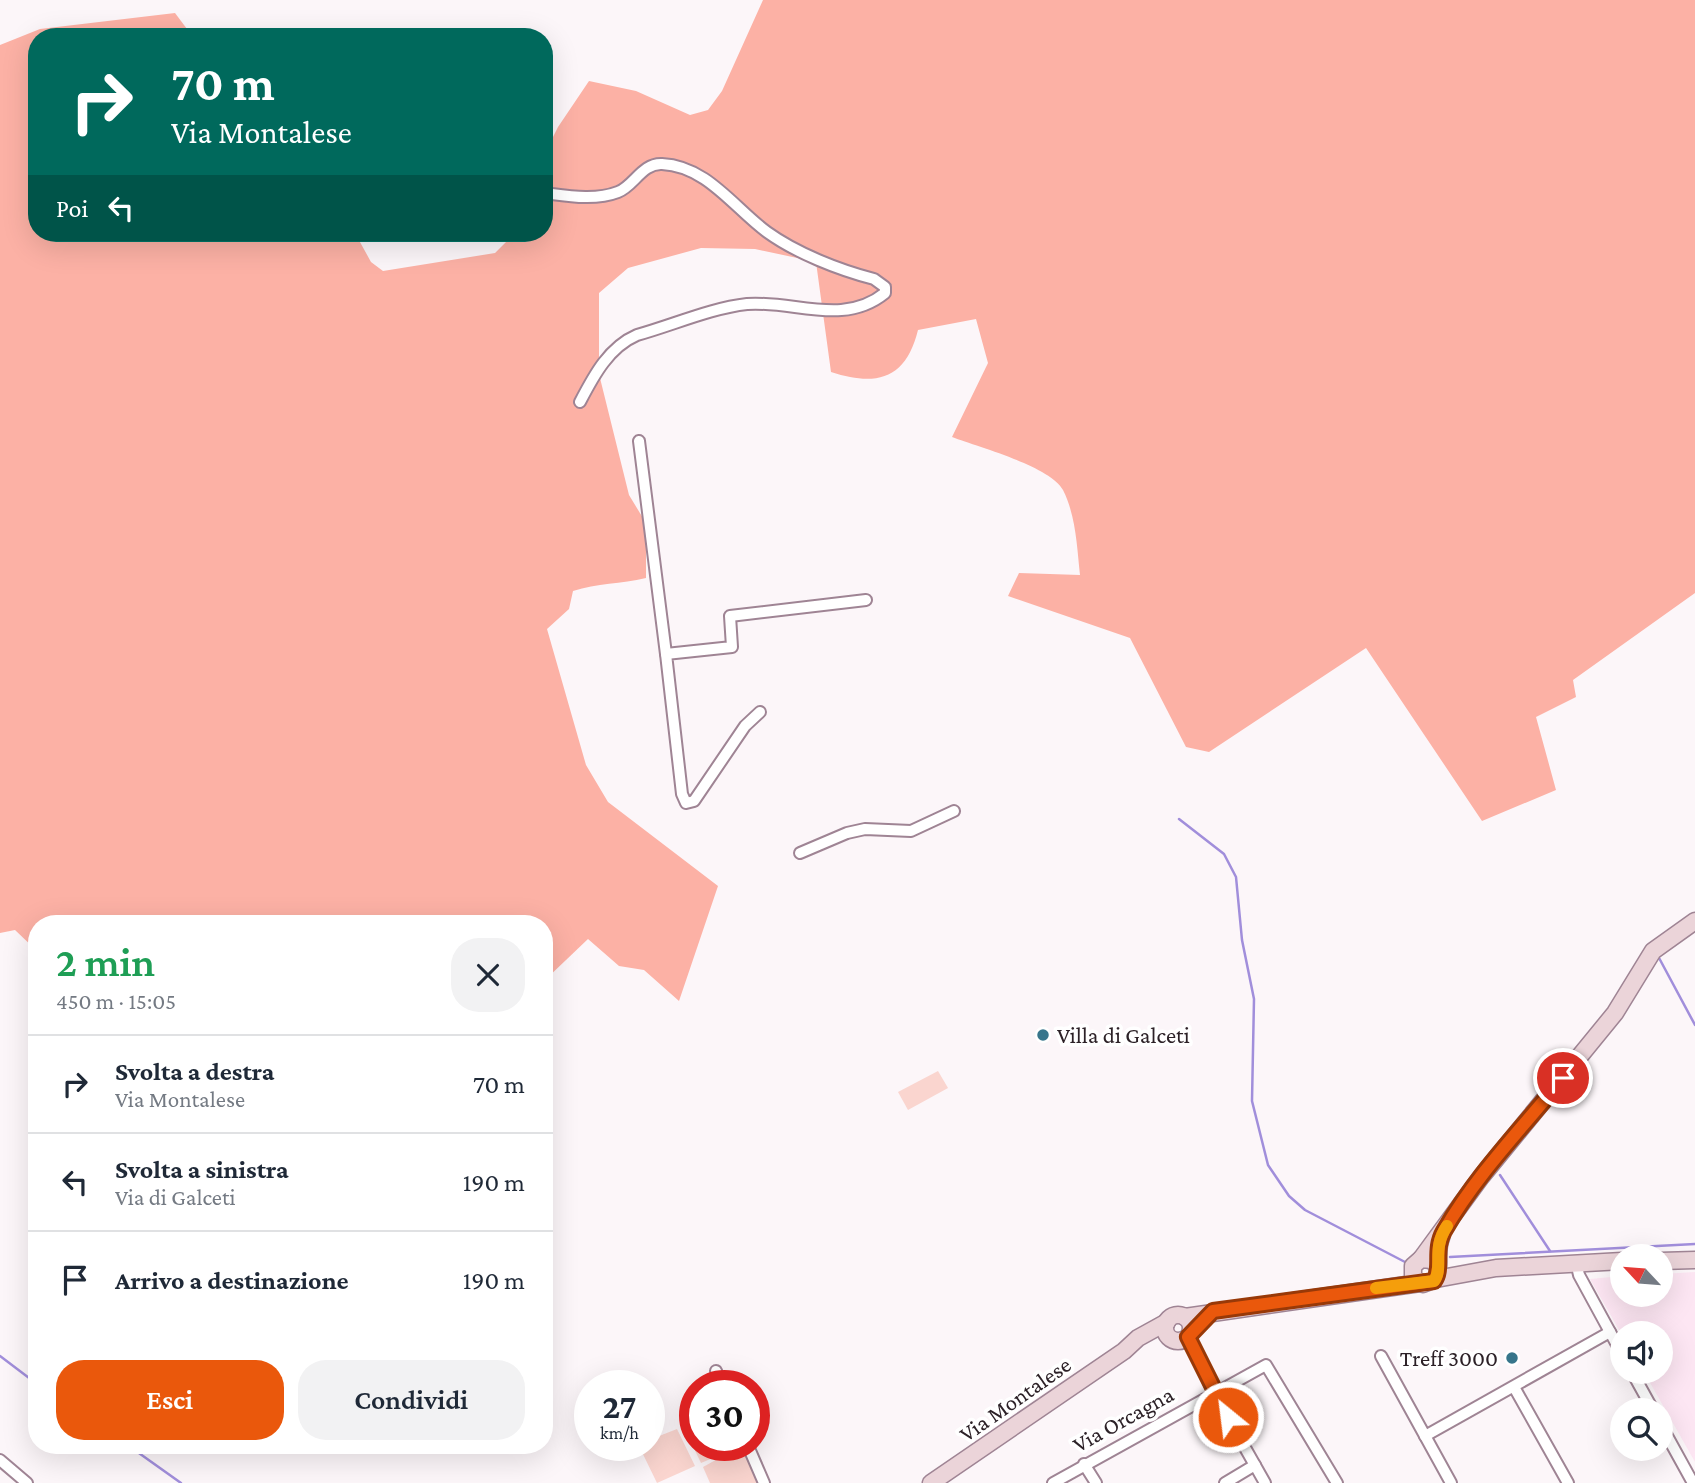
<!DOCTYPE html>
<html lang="it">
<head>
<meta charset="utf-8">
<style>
	body { margin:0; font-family:"Crimson Pro",serif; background:#f2f2f3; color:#1f2937; height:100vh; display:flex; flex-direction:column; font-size:26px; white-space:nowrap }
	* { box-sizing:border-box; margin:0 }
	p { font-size:23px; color:#747a83 }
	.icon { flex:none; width:38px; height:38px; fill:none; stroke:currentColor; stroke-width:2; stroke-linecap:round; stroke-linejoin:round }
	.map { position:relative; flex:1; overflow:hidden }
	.drawer { position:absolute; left:28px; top:915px; width:525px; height:539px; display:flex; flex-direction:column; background:#fff; border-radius:28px; box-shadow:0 7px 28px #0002 }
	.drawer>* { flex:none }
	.guide { position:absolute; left:28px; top:28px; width:525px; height:214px; border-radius:28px; box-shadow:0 7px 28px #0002; background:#00695c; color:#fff; overflow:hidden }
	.needle { width:46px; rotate:296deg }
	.controls { position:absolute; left:1610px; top:1244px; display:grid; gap:14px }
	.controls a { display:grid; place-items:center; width:63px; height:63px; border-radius:50%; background:#fff; box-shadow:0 7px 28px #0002; font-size:35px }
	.speed { position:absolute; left:574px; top:1370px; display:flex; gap:14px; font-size:35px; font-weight:700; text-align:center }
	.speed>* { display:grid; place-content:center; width:91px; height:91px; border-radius:50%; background:#fff; box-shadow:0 7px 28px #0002; line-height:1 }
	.speed small { font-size:18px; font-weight:400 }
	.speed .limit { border:10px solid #d22; background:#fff; color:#111 }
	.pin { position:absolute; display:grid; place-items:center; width:60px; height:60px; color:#fff; margin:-30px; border:4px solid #fff; border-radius:50%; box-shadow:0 2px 7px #0007 }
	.me { position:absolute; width:77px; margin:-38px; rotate:331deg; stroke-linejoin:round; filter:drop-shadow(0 0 5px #0008) }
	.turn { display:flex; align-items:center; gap:24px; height:147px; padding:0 28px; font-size:32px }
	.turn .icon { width:91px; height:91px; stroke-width:2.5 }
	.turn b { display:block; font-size:49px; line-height:60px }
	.then { display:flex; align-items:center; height:66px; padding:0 28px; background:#0003; gap:14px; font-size:26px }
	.round { display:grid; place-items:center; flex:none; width:74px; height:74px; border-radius:28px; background:#f2f2f3 }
	.overview { display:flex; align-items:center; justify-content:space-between; height:119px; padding:0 28px }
	h1 { font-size:42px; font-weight:600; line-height:52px; color:#1e9e55 }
	.primary-button { display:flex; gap:14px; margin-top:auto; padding:14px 28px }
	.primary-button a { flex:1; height:80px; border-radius:28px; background:#ea580c; color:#fff; font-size:28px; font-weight:600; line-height:80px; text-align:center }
	.primary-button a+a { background:#f2f2f3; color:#1f2937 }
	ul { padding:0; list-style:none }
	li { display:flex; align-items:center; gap:21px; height:98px; padding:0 28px; border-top:2px solid #e0e1e3 }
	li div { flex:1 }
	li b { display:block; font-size:26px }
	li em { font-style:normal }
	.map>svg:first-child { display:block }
	.built { fill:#fde6f3 }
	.green { fill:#fad5cf }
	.forest { fill:#fcb1a5 }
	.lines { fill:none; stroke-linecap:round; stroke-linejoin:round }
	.stream { stroke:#a18edb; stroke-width:2.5 }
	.street-casing { stroke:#9f8494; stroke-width:14 }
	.secondary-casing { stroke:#9f8494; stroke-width:19 }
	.street { stroke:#fff; stroke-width:10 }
	.secondary { stroke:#ebd4d9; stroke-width:16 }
	.route-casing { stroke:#983908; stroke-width:18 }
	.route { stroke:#ea580c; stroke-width:12 }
	.slow { stroke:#f59e0b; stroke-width:12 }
	.poi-dot { fill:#37758b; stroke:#fff; stroke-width:2.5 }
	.labels { text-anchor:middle; stroke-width:7; stroke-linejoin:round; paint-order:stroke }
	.poi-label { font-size:23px; fill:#2c2127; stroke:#fff; text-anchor:start }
	.street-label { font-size:23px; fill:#2c2127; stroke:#fff }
</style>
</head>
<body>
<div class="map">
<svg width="1695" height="1483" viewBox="0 0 1695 1483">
	<rect width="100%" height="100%" fill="#fcf6f9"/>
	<!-- built -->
	<path class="built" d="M1695,1272V1462L1644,1372H1661V1334L1622,1335L1590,1279L1622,1276V1295H1661V1274Z"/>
	<!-- green -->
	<g class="green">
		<path d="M938,1071L948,1088L908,1110L898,1092Z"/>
		<path d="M695,1421V1446H742L758,1483H710L703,1467L741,1446L701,1463L683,1426Z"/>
		<path d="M677,1429L695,1466L657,1483L639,1446H649V1440Z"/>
	</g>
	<!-- forest -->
	<path class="forest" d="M763,0H1695V593L1573,680L1576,697L1536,717L1556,790L1482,821L1366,648L1209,752L1186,747L1130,638L1008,596L1019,573L1080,575C1077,547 1076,516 1063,490C1050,466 978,447 952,437L988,363L976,319L918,330C906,379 877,387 831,372L816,262L755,249L701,248L628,268L599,293V374L629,495L646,523V578C621,584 597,583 573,591L569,609L547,629L586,765L608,802L718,886L679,1001L644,970L619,966L588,939L544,981V924H37V951L15,930L0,933V45L40,29L175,13L193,37H37V233H355L371,262L383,271L495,253L515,233H544V155L558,127L589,81L636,91L690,115L708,110L722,91Z"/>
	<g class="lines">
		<!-- stream -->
		<g class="stream">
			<path d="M1179,819L1224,854L1236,877L1242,940L1254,999L1252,1101L1268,1165L1289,1196L1305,1210L1405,1262"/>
			<path d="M1658,956L1695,1025"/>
			<path d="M1500,1175L1550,1251"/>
			<path d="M1450,1257L1695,1244"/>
			<path d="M0,1356L37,1384"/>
			<path d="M129,1446L181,1483"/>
		</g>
		<defs>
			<g id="street">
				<path d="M544,193C568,196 595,201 618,192C634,186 642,163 662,164C707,166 734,208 767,232C796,253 839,270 874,279L885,287V293C843,327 794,300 747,304C711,308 673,325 637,335C609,347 594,375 580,402"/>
				<path d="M639,441L666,654"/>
				<path d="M760,712L745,726L694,801L686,803L682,794L666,654L732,647L730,616L866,600"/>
				<path d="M800,853L847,833L865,829L911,831L954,811"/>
				<path d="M1576,1262L1579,1275L1622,1354"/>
				<path d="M1188,1337L1214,1393L1265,1483"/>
				<path d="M1381,1356L1451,1483"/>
				<path d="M716,1371L722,1386"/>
				<path d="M1632,1372L1653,1410"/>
				<path d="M1514,1387L1568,1483"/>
				<path d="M1661,1425L1693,1483"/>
				<path d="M1425,1436L1610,1332"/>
				<path d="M748,1446L764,1483"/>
				<path d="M0,1460L27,1483"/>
				<path d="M1084,1464L1096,1483"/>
				<path d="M1053,1483L1266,1365L1337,1483"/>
				<path d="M1225,1483L1255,1465"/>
			</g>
			<g id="secondary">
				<path d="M1421,1259L1481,1177L1615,1013L1653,951L1695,921"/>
				<path d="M1661,1261L1695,1260"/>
				<path d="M1437,1266L1432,1260L1421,1259L1413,1266V1277L1423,1284L1436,1279C1441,1265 1435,1252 1441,1238"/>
				<path d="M1436,1279L1496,1268L1622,1261"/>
				<circle cx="1178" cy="1328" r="13"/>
				<path d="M1185,1317L1420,1283"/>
				<path d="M931,1483L1124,1351L1138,1338L1167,1322"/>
			</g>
		</defs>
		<!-- street casing -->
		<use href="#street" class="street-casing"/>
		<!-- secondary casing -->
		<use href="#secondary" class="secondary-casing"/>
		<!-- street -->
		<use href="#street" class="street"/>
		<!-- secondary -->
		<use href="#secondary" class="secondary"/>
	</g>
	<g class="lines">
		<defs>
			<path id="route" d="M1228,1417L1188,1337L1213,1311L1434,1281C1443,1269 1433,1250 1444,1231C1476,1175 1523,1127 1563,1078"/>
		</defs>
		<!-- route casing -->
		<use href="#route" class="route-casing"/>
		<!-- route -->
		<use href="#route" class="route"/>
		<!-- slow -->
		<path class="slow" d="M1376,1288L1434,1281C1444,1268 1431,1249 1447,1226"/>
	</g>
	<!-- markers -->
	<g class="poi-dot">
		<circle cx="1043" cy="1035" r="7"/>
		<circle cx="1512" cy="1358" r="7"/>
	</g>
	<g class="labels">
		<!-- poi labels -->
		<g class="poi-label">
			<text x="1057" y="1043">Villa di Galceti</text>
			<text x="1498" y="1366" text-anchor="end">Treff 3000</text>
		</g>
		<!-- street labels -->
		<g class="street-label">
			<text transform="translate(1015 1399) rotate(-35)" y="8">Via Montalese</text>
			<text transform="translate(1123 1419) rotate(-29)" y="8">Via Orcagna</text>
		</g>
	</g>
</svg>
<div class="controls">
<a><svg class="needle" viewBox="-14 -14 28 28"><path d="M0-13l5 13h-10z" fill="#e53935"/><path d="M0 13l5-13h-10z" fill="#747a83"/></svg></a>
<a><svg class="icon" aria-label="sound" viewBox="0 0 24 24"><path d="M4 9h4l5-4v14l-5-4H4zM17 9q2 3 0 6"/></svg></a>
<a><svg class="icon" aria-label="search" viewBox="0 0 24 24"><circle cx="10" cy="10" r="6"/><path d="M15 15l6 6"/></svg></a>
</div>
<div class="speed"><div>27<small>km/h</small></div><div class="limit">30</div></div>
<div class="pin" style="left:1563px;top:1078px;background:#d93025"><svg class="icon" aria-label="arrive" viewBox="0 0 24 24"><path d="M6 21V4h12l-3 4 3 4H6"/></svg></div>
<svg class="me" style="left:1228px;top:1417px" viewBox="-20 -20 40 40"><circle r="17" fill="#ea580c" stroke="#fff" stroke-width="3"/><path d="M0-11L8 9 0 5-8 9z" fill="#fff"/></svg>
<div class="guide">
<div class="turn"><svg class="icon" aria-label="right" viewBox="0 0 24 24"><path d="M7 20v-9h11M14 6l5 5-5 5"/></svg><div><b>70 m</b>Via Montalese</div></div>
<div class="then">Poi<svg class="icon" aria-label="left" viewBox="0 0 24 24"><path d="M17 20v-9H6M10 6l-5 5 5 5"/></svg></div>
</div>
<section class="drawer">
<div class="overview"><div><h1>2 min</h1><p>450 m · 15:05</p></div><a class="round"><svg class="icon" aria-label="close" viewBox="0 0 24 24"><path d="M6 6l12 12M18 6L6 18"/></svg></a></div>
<ul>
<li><svg class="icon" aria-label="right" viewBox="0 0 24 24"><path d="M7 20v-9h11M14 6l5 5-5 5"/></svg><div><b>Svolta a destra</b><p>Via Montalese</p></div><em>70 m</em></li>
<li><svg class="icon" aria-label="left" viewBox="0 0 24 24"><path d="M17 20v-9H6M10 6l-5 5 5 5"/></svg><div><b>Svolta a sinistra</b><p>Via di Galceti</p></div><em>190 m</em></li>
<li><svg class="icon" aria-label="arrive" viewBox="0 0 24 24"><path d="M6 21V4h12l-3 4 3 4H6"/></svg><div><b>Arrivo a destinazione</b></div><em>190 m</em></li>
</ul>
<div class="primary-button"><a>Esci</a><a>Condividi</a></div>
</section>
</div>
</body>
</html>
